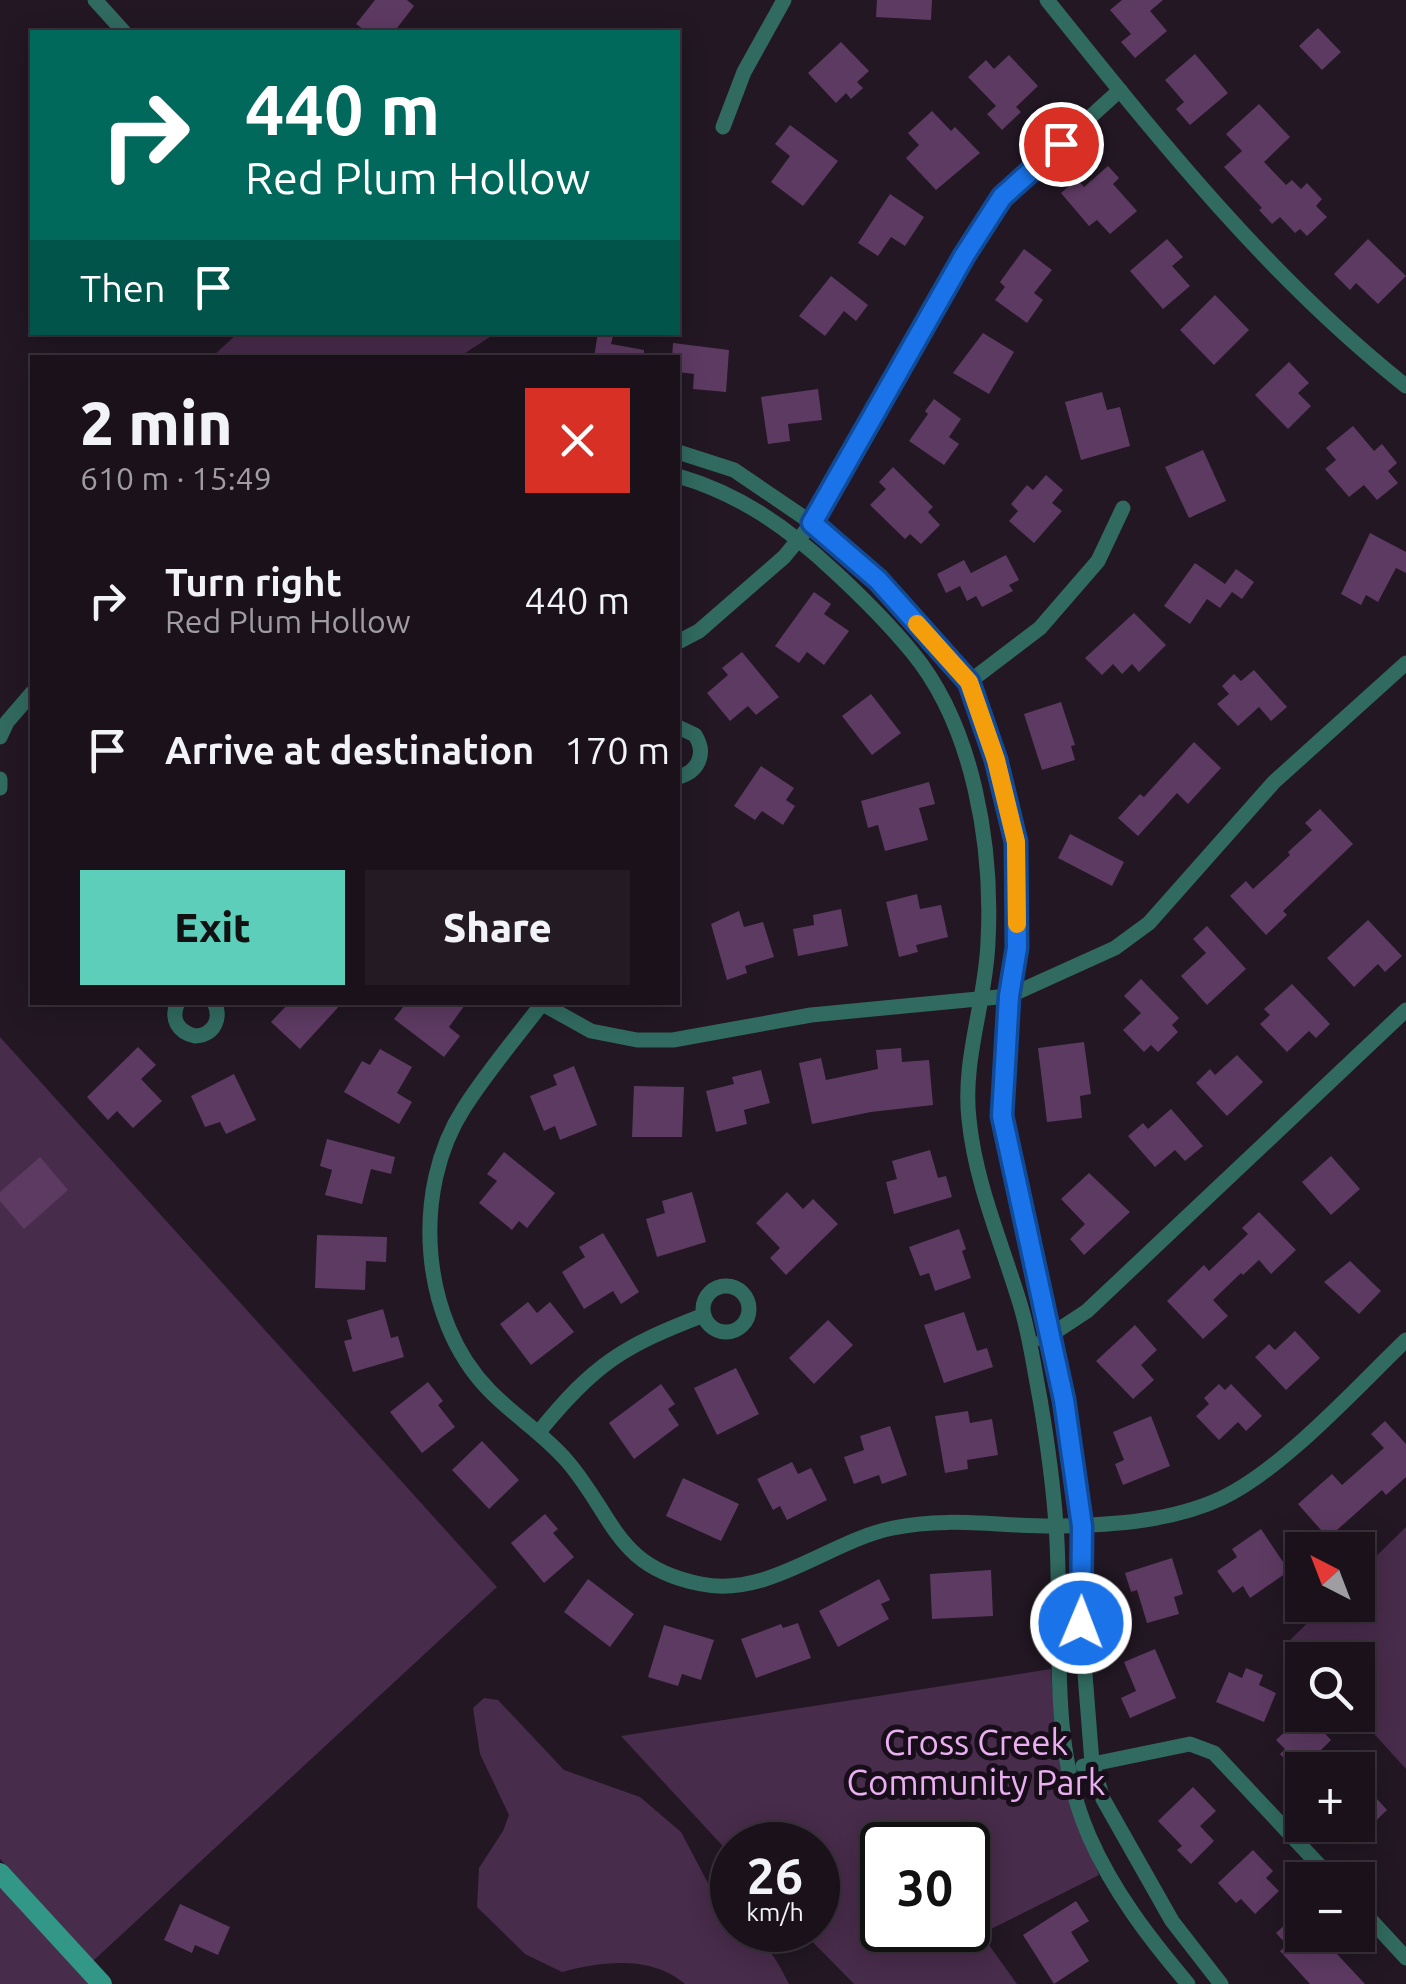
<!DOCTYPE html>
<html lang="en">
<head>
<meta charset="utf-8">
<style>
	body { margin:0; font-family:Ubuntu,sans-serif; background:#231a23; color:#f1f3f6; height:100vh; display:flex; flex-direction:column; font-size:38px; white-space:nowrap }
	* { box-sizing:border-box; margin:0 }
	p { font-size:32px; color:#9f9da2 }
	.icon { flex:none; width:55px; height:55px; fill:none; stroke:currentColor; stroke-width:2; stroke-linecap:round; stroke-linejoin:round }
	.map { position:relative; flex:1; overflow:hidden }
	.sheet { position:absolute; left:30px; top:355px; width:650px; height:650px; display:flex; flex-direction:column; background:#1a111a; border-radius:0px; box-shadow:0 5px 25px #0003,0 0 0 2px #383139 }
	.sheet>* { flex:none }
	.top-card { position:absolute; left:30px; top:30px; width:650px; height:305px; border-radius:0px; box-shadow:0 5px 25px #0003,0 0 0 2px #383139; background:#00695c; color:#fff; overflow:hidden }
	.needle { width:65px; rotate:318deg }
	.controls { position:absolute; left:1285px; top:1532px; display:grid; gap:20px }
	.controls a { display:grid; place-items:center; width:90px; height:90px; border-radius:0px; background:#1a111a; box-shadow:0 5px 25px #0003,0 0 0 2px #383139; font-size:50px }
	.speed { position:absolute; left:710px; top:1822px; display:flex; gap:20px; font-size:50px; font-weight:700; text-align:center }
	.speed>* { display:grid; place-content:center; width:130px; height:130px; border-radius:50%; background:#1a111a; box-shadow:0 5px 25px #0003,0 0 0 2px #383139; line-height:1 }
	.speed small { font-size:25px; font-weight:400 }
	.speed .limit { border:5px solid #111; border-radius:15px; background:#fff; color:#111 }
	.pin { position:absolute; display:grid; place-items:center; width:85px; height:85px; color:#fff; margin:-42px; border:5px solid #fff; border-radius:50%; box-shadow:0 2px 10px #0007 }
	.me { position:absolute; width:110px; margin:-55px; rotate:1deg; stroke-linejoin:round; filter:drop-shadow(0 0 8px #0008) }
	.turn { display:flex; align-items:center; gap:35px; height:210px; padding:0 50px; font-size:45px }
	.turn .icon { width:130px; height:130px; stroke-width:2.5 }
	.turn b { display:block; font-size:70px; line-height:85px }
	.then { display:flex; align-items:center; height:95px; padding:0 50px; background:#0003; gap:20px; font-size:38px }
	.round { display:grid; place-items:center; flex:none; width:105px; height:105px; border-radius:0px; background:#231a23 }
	.overview { display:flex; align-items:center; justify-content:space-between; height:170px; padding:0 50px }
	h1 { font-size:60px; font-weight:800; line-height:75px }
	.action { display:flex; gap:20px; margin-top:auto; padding:20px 50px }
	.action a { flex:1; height:115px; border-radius:0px; background:#5cceba; color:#111; font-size:40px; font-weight:800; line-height:115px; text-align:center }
	.action a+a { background:#231a23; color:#f1f3f6 }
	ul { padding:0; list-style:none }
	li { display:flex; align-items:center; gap:30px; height:150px; padding:0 50px }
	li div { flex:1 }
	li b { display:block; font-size:38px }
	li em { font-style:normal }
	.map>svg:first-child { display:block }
	.green { fill:#482c4b; fill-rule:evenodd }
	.building { fill:#5d3a62 }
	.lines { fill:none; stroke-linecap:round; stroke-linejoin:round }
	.street { stroke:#316a60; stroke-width:15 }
	.secondary { stroke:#339787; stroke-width:20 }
	.route-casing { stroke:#114b97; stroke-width:25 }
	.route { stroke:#1a73e8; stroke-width:18 }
	.slow { stroke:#f59e0b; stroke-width:18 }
	.labels { text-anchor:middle; stroke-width:10; stroke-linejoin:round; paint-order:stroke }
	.park-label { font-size:35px; fill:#e9aff0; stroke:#180e19 }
</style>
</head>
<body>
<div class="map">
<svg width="1406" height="1984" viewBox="0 0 1406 1984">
	<rect width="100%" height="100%" fill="#221723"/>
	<!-- green -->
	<g class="green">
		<path d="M238,333V332L496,333L459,357H212Z"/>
		<path d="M0,1037L497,1587L93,1961L0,1859Z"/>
		<path d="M1406,1527V1769L1357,1715L1358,1660H1306L1289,1641L1326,1605H1358V1574Z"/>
		<path d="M1051,1669C1055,1741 1072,1808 1099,1875L981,1934L1017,1984H854L801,1930H818V1845H732V1856L621,1736ZM882,1845H968V1930H882Z"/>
		<path d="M484,1698L498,1700L564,1770L640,1797L681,1832L718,1902L732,1918V1930C763,1930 777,1961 789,1984H685C652,1955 601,1961 562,1972L525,1954L477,1907L479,1868L503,1831L509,1815L480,1754L473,1708Z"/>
		<path d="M0,1887L90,1984H0Z"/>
	</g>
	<!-- building -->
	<g class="building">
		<path d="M375,0H407L414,6L394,32H367L356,24Z"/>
		<path d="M877,0H932L931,20L876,17Z"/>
		<path d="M1122,0H1163L1150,11L1167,31L1135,58L1121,42L1131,34L1110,10Z"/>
		<path d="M1318,28L1341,52L1322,70L1299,46Z"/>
		<path d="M841,42L869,71L857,82L863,88L851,99L846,93L836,103L808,73Z"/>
		<path d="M1195,54L1228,93L1190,125L1176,109L1184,102L1165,80Z"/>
		<path d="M1009,55L1038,86L1016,107L1021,112L1002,130L987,114L996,106L968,77L986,60L994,69Z"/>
		<path d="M1259,104L1290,137L1264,162L1286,185L1292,180L1301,189L1307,183L1322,199L1316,206L1327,217L1307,236L1300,229L1295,233L1280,217L1272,224L1259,210L1262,208L1224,167L1242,151L1226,134Z"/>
		<path d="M932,111L951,131L955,127L980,153L936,190L906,158L919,145L908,133Z"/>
		<path d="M790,125L838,161L803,206L771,182L790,156L775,144Z"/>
		<path d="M1108,166L1119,178L1113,184L1137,211L1110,234L1097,220L1089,226L1061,193L1077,179L1084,187Z"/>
		<path d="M890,194L924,217L905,246L891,237L878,256L858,243Z"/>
		<path d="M1167,239L1183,257L1172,266L1190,286L1163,309L1130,271Z"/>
		<path d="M1368,239L1406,276L1378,304L1356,283L1350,290L1334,274Z"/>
		<path d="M1024,249L1052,270L1034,293L1043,300L1027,323L995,300L1005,287L1000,282Z"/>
		<path d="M831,276L868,305L856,321L844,311L825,336L799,316Z"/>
		<path d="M1215,295L1249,330L1214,365L1180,330Z"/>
		<path d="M598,332H614L611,344L644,350V358H594Z"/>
		<path d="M983,333L1014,352L989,394L953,373Z"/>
		<path d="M673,343L729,350L726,392L693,389L694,374L678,372V358H672Z"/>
		<path d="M1289,362L1309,383L1298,393L1311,406L1288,429L1255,395Z"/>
		<path d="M818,389L822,420L788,424L790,441L768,444L761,397Z"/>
		<path d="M1102,392L1107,410L1120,407L1130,446L1081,460L1065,402Z"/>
		<path d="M934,399L961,419L949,437L959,444L944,465L909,441L928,414L925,411Z"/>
		<path d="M1353,426L1374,451L1382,444L1397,463L1388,471L1398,483L1377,500L1364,485L1349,497L1325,469L1336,460L1326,448Z"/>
		<path d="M1203,450L1226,501L1189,518L1165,467Z"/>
		<path d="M893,467L933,507L928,512L940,525L921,544L910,534L905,539L870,505L886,489L879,482Z"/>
		<path d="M1046,475L1063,490L1052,503L1062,511L1034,543L1009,521L1018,511L1011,504L1027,485L1033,490Z"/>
		<path d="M1370,533L1406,552V573L1396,568L1378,602L1366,595L1361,605L1341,594Z"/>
		<path d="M1006,555L1019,580L1009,585L1013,591L982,607L976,596L967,601L960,586L946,593L937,574L964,560L971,573Z"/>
		<path d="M1195,563L1225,584L1236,569L1254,582L1242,599L1232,592L1220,608L1207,599L1190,624L1164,606Z"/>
		<path d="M814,592L831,604L824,614L849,631L824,665L807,652L799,663L775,646Z"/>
		<path d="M1134,613L1166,645L1139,672L1132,664L1122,674L1113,664L1102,675L1085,658Z"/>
		<path d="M742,652L779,697L756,715L748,706L730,721L707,693L728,675L722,668Z"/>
		<path d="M1254,670L1287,707L1271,721L1259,707L1238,726L1217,704L1229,694L1222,686L1234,674L1241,681Z"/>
		<path d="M871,694L901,733L872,755L842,716Z"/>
		<path d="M1061,702L1075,745L1071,746L1075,760L1042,770L1024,714Z"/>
		<path d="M1194,742L1221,768L1188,804L1177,793L1138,836L1118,818L1140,794L1144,797Z"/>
		<path d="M761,766L794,788L786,800L795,806L783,825L762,811L755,820L734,806Z"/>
		<path d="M929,782L935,804L919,808L928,840L885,851L878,825L868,828L861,801Z"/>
		<path d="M1320,809L1353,844L1283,911L1287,915L1266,935L1230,896L1246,881L1253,889L1290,855L1288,852L1312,830L1305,823Z"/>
		<path d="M1070,834L1124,862L1112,886L1058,858Z"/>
		<path d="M917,894L920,909L941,905L948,937L916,945L918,952L899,957L886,902Z"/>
		<path d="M841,909L848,946L798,956L793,929L814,925L813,915Z"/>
		<path d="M739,911L744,927L763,922L774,957L745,966L747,973L727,980L711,924Z"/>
		<path d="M1368,920L1402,956L1385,972L1378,964L1354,987L1327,958Z"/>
		<path d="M1207,926L1246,969L1207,1005L1181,976L1206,953L1193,939Z"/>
		<path d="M1141,979L1179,1018L1172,1025L1178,1032L1158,1052L1151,1045L1144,1052L1123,1030L1141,1013L1124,996Z"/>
		<path d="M1292,984L1330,1024L1316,1038L1309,1031L1287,1052L1260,1024L1270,1015L1264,1009Z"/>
		<path d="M290,1002H343L300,1049L271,1022Z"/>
		<path d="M407,1002H467L449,1027L460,1036L444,1057L394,1019Z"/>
		<path d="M1084,1042L1091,1094L1080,1096L1082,1118L1047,1122L1038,1048Z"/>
		<path d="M138,1047L156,1065L141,1079L162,1101L133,1128L117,1111L108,1120L87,1097Z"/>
		<path d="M901,1048L902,1062L929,1060L933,1105L871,1112L812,1124L799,1063L821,1058L826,1080L878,1069L876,1050Z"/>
		<path d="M380,1049L412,1067L397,1093L412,1102L399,1124L344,1092L362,1061L370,1065Z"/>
		<path d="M1237,1055L1263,1082L1227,1116L1196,1083L1210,1069L1215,1075Z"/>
		<path d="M574,1066L597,1125L560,1140L555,1126L544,1131L530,1096L557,1085L553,1075Z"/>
		<path d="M761,1070L770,1103L744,1110L747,1124L716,1132L706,1091L734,1084L732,1077Z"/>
		<path d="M234,1074L256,1120L226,1134L220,1122L205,1127L191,1096Z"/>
		<path d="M634,1086L684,1087L682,1137H632Z"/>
		<path d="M1171,1109L1203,1146L1185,1161L1175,1150L1155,1167L1128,1136L1143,1123L1148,1129Z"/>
		<path d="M327,1139L395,1157L391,1174L371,1169L362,1204L325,1195L332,1170L320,1166Z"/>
		<path d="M930,1150L938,1178L946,1176L952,1197L894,1214L886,1182L897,1179L892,1161Z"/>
		<path d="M504,1152L555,1193L527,1228L519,1221L512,1230L479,1203L497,1181L487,1174Z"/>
		<path d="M1331,1156L1360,1189L1331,1215L1302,1182Z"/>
		<path d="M40,1157L68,1190L24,1229L0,1201V1192Z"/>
		<path d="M1089,1173L1130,1212L1084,1255L1070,1239L1085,1224L1061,1199Z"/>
		<path d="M692,1192L706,1242L657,1257L646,1219L665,1213L662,1201Z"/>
		<path d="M787,1192L803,1209L813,1199L838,1224L786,1275L770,1258L780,1248L756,1223Z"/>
		<path d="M1259,1212L1296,1250L1271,1274L1259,1260L1243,1275L1241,1273L1213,1300L1228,1316L1203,1339L1167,1301L1204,1265L1209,1271L1248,1234L1242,1228Z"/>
		<path d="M959,1229L966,1249L962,1251L971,1278L935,1291L929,1273L920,1276L909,1247Z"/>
		<path d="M603,1233L639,1292L621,1304L613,1291L584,1309L562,1272L585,1257L579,1247Z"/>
		<path d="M317,1235L387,1237L386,1262L366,1261L365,1290L315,1288Z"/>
		<path d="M1350,1261L1381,1291L1359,1314L1324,1282Z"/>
		<path d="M528,1302L537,1313L550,1302L574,1332L531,1365L500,1324Z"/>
		<path d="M383,1309L391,1338L398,1336L404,1357L353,1372L344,1341L352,1339L347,1320Z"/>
		<path d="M964,1312L977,1351L987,1348L993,1367L944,1383L924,1325Z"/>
		<path d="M828,1320L853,1345L814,1384L789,1358Z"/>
		<path d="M1135,1325L1157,1350L1141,1365L1154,1380L1133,1399L1096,1361Z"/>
		<path d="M1295,1331L1320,1358L1286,1390L1255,1357L1269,1344L1275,1350Z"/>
		<path d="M736,1368L759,1414L717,1435L694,1388Z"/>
		<path d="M428,1382L443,1401L438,1405L455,1427L422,1453L390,1412Z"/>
		<path d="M661,1384L675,1404L668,1409L679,1425L634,1459L609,1423Z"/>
		<path d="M1219,1384L1225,1390L1231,1384L1262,1416L1246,1431L1238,1422L1219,1440L1196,1416L1209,1404L1204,1398Z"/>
		<path d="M968,1411L970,1423L992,1419L998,1455L967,1460L968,1469L945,1473L935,1416Z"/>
		<path d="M1151,1416L1170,1466L1123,1485L1115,1464L1124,1460L1113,1432Z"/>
		<path d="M1385,1421L1406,1444V1477L1386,1495L1382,1490L1328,1538L1298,1504L1332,1474L1342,1485L1384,1448L1371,1434Z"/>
		<path d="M890,1426L907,1475L882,1484L879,1475L854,1484L844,1457L864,1450L860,1436Z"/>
		<path d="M482,1441L519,1480L489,1509L452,1470Z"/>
		<path d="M792,1462L798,1474L811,1468L827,1500L787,1520L780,1506L773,1510L757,1479Z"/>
		<path d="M683,1478L739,1504L721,1541L666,1516Z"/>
		<path d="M545,1514L558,1529L553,1533L574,1557L544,1583L511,1543Z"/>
		<path d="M1261,1529L1289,1571L1250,1598L1243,1586L1233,1593L1217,1571L1237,1557L1232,1549Z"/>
		<path d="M1172,1558L1183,1594L1174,1597L1179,1614L1147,1623L1137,1590L1131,1592L1125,1573Z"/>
		<path d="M991,1570L993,1616L932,1619L930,1574Z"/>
		<path d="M588,1579L634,1614L610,1647L564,1612Z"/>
		<path d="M879,1579L890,1600L881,1604L889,1619L838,1647L819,1611Z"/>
		<path d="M798,1623L811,1658L756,1678L741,1639L781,1624L783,1628Z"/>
		<path d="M664,1625L714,1640L701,1680L682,1674L678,1686L648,1677Z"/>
		<path d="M1155,1649L1176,1698L1130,1718L1121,1698L1136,1691L1124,1662Z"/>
		<path d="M1246,1668L1263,1675L1259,1685L1276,1693L1264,1722L1216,1702L1229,1672L1242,1678Z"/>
		<path d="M1294,1723L1304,1734L1315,1723L1331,1740L1320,1751L1337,1770H1295L1280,1754L1285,1749L1276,1740Z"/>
		<path d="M1358,1778L1387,1810L1358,1838Z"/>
		<path d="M1193,1787L1216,1811L1200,1826L1214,1841L1191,1864L1177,1850L1182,1846L1158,1821Z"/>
		<path d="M1253,1850L1273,1871L1266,1878L1279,1891L1255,1914L1241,1899L1236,1903L1218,1883Z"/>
		<path d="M1076,1901L1089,1921L1071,1932L1089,1961L1054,1984L1023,1935Z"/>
		<path d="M180,1904L230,1927L218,1955L195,1945L192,1953L164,1940Z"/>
		<path d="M1302,1909V1935H1329L1340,1947L1335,1952L1365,1984H1310L1280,1951L1287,1945L1276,1933Z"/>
	</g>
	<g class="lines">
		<!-- street -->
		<g class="street">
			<path d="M95,0L124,32"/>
			<path d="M1047,0C1157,137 1267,276 1406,386"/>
			<path d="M723,127L744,72L784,0"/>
			<path d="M678,452L734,470L812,523L878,580L969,682L996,760L1016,842L1017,948L1009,996L1002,1116L1064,1400L1082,1525L1081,1623L1092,1763L1103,1799L1172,1921L1221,1984"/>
			<path d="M678,476C740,494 788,528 835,572C862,597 889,624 912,652C974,727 993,847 988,942C986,1001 962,1060 969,1119C975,1183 1003,1246 1021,1307C1030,1337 1034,1368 1040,1399C1047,1440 1053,1483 1056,1525C1064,1629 1046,1737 1089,1836C1113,1891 1149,1938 1188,1984"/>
			<path d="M678,642L699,631L784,557L812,523L896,371L1002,197L1120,90"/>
			<path d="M969,682L1040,628L1098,561L1123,508"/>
			<path d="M678,727L695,735C707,754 698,772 678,777"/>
			<path d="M0,737L7,722L32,693"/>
			<path d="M0,779V788"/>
			<path d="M178,1002C170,1019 178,1032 195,1036C214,1035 222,1019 214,1002"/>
			<path d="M539,1002L591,1031L637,1040H673L811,1015L1009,996L1115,948L1149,923L1274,782L1406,663"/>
			<path d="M541,1005C515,1039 487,1072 464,1108C411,1190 420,1319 489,1390C514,1416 544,1434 567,1461C615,1517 615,1567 701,1584C769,1598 829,1541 893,1528C948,1516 1004,1527 1059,1526C1114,1525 1173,1521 1222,1498C1283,1469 1356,1388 1406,1340"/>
			<circle cx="726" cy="1309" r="23"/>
			<path d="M1043,1340L1087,1311L1406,1010"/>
			<path d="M539,1432C594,1364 623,1346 704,1315"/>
			<path d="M1083,1766L1190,1744L1214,1753L1333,1880"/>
			<path d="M1358,1906L1406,1958"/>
		</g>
		<!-- secondary -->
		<path class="secondary" d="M0,1873L102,1984"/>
	</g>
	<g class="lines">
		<defs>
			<path id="route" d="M1061,144L1002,197L964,256L812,523L878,580L969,682L996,760L1016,842L1017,948L1009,996L1002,1116L1064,1400L1082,1526L1081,1623"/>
		</defs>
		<!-- route casing -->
		<use href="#route" class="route-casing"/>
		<!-- route -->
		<use href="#route" class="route"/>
		<!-- slow -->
		<path class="slow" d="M917,624L969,682L996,760L1016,842L1017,924"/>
	</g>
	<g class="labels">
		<!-- park labels -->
		<g class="park-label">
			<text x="976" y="1755">Cross Creek<tspan x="976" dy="40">Community Park</tspan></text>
		</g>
	</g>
</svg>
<div class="controls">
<a><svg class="needle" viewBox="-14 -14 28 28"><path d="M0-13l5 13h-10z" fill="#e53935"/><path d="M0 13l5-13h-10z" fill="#9f9da2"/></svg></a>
<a><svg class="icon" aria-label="search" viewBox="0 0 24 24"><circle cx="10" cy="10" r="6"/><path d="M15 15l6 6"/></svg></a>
<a>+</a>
<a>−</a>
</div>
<div class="speed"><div>26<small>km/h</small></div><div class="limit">30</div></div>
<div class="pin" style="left:1061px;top:144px;background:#d93025"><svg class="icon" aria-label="arrive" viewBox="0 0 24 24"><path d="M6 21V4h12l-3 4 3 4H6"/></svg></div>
<svg class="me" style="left:1081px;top:1623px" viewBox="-20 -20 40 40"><circle r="17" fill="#1a73e8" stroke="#fff" stroke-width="3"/><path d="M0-11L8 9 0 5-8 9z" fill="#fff"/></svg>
<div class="top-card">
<div class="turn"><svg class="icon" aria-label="right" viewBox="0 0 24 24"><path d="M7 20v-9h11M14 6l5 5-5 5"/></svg><div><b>440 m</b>Red Plum Hollow</div></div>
<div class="then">Then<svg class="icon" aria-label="arrive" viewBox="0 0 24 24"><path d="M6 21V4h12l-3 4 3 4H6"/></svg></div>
</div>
<section class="sheet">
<div class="overview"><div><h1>2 min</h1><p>610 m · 15:49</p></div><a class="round" style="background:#d93025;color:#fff"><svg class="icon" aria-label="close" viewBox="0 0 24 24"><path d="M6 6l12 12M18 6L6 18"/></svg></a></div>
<ul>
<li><svg class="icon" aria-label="right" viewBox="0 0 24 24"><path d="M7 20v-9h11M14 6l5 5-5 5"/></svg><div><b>Turn right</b><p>Red Plum Hollow</p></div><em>440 m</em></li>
<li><svg class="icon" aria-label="arrive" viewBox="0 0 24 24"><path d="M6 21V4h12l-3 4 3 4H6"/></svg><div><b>Arrive at destination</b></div><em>170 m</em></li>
</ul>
<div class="action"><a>Exit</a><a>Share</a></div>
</section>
</div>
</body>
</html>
